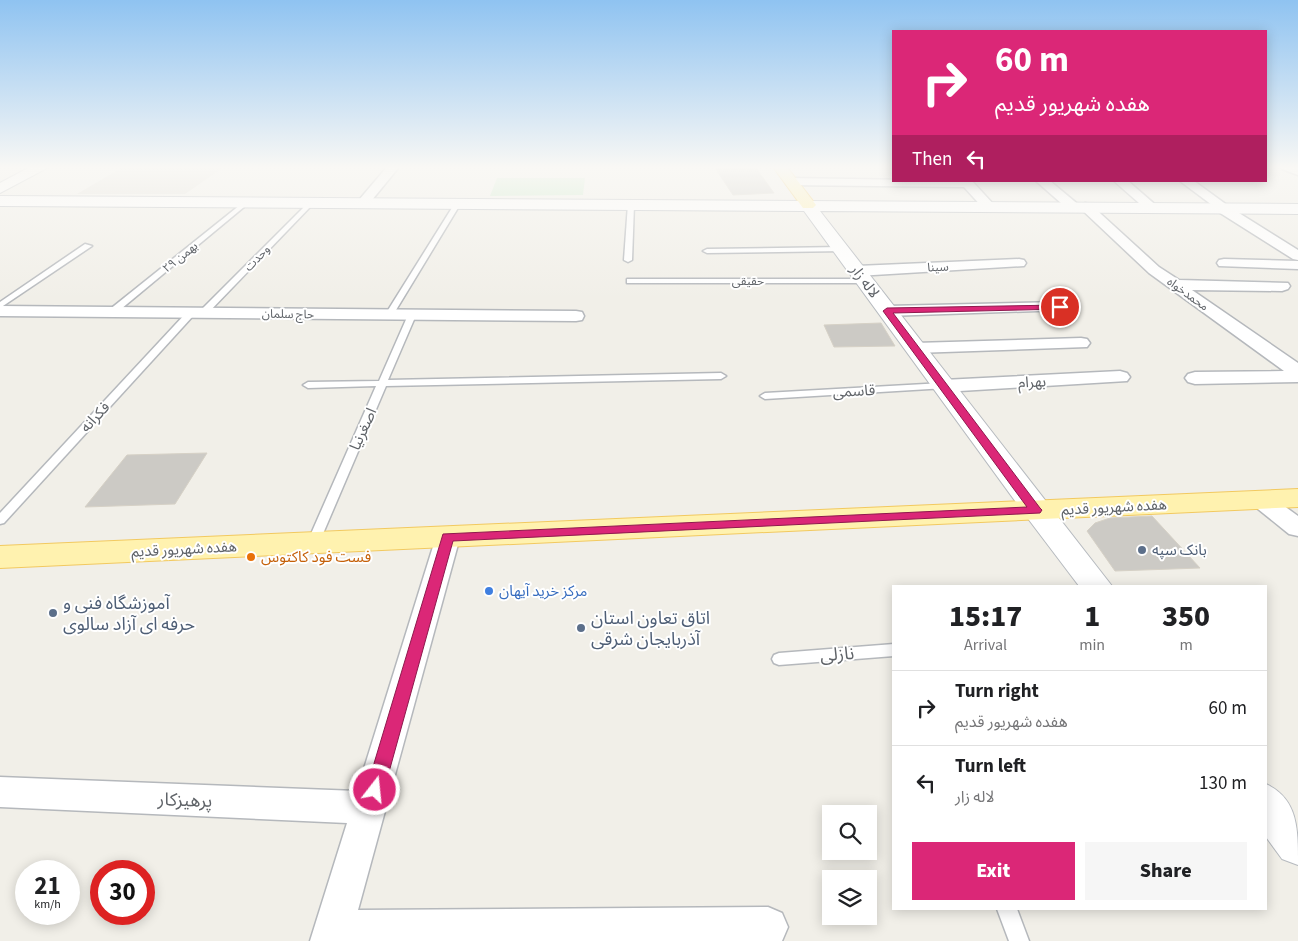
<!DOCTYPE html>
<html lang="en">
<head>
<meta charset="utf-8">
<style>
	body { margin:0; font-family:"Source Sans 3","Noto Sans Arabic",sans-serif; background:#f6f6f6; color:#202124; height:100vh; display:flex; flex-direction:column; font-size:19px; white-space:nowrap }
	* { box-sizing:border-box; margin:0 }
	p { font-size:16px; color:#757577 }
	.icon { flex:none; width:28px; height:28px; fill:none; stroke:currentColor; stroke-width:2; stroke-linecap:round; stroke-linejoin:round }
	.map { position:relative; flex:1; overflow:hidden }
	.panel { position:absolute; left:892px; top:585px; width:375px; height:325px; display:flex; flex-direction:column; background:#fff; border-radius:0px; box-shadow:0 2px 12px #0003 }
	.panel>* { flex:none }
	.top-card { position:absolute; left:892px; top:30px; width:375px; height:152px; border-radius:0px; box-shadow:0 2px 12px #0003; background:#db2777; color:#fff; overflow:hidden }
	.buttons { position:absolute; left:822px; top:805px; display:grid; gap:10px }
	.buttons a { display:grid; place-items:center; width:55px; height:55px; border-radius:0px; background:#fff; box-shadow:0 2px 12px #0003; font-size:25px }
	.speed { position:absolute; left:15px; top:860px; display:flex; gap:10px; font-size:25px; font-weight:700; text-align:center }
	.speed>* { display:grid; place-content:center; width:65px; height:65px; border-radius:50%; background:#fff; box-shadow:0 2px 12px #0003; line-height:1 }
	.speed small { font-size:12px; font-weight:400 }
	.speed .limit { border:8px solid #d22; background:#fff; color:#111 }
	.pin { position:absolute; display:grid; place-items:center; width:42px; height:42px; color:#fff; margin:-21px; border:2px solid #fff; border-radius:50%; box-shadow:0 1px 5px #0007 }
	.me { position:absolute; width:55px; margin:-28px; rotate:16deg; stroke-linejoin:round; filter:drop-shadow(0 0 4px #0008) }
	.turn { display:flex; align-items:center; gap:18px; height:105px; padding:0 20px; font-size:22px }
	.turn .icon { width:65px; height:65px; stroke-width:2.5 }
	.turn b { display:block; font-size:35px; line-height:42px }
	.then { display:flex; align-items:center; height:48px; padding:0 20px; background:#0003; gap:10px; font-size:19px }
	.eta { display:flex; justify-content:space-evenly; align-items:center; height:85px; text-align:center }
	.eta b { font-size:30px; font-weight:800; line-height:35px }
	.button { display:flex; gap:10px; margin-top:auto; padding:10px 20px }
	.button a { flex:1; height:58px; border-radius:0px; background:#db2777; color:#fff; font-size:20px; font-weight:800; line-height:58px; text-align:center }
	.button a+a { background:#f6f6f6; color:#202124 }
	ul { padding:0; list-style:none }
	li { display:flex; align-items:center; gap:15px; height:75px; padding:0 20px; border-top:1px solid #e0e0e0 }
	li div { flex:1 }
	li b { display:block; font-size:19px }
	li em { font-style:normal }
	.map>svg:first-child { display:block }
	.education { fill:#e1ded6 }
	.green { fill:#c5e8c5 }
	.building { fill:#cccac5; stroke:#d6d1c6 }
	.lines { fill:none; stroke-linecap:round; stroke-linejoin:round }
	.lane-casing { stroke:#b5b8bc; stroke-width:3 }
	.street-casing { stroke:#b5b8bc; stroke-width:3 }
	.secondary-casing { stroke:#b6babf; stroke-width:2 }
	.primary-casing { stroke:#f2c960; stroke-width:2 }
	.lane { fill:#fff; fill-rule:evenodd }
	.street { fill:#fff; fill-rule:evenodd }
	.secondary { fill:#fff; fill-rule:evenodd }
	.primary { fill:#fff2af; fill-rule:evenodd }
	.route { fill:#db2777; stroke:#8e194d }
	.service-dot { fill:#5c6f8a; stroke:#fff; stroke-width:2 }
	.food-dot { fill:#e8710a; stroke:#fff; stroke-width:2 }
	.shop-dot { fill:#3f7fe0; stroke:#fff; stroke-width:2 }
	.labels { text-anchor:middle; stroke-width:4; stroke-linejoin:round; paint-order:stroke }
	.far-street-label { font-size:12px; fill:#5f6368; stroke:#fff }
	.street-label { font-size:15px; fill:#5f6368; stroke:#fff }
	.service-label { font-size:15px; fill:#4e5e75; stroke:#fff; text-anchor:start }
	.food-label { font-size:15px; fill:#c56008; stroke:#fff; text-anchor:start }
	.shop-label { font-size:15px; fill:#366cbe; stroke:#fff; text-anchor:start }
	.near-service-label { font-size:18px; fill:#4e5e75; stroke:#fff; text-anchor:start }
	.near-street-label { font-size:18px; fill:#5f6368; stroke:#fff }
</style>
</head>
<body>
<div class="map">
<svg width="1298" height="941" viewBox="0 0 1298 941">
	<rect width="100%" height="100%" fill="#f1efe8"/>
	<!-- education -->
	<path class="education" d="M123,167H224L185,194H77Z"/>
	<!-- green -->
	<path class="green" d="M497,178H585L583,195L490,196Z"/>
	<!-- building -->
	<g class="building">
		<path d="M715,168H756L774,193L733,195Z"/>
		<path d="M881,323L895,346L834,347L824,325Z"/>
		<path d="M207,453L175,504L85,507L127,455Z"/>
		<path d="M1152,516L1200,568L1115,571L1087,531L1095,523L1110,518Z"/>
	</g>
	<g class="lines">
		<defs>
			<g id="lane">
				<path d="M245,201L250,202L115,314H109V310Z"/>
				<path d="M458,201L461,203L393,315L392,317H386L385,315L455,203Z"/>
				<path d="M309,202L314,203L206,315H200V311Z"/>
				<path d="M631,202L634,204L632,260L628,262L624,260L628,204Z"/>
				<path d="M85,244L92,246L0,308V302Z"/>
				<path d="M841,247H844V251L707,253L703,251L707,249Z"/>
				<path d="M627,279H865L869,281L865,283H627Z"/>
				<path d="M190,311L194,314L193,316L4,523L0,524V513L187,312Z"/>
				<path d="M412,312L416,315L388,380L721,373L726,376L721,379L386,386L319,543L317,546H309L307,543L376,386L308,388L303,385L308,382L379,381L408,315Z"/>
				<path d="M943,383L948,386L946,388L765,399L760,396L765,393Z"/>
				<path d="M894,644V656L779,665L774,663L772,659L774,655L779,653Z"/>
				<path d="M997,909H1017L1029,941H1009Z"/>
			</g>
			<g id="street">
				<path d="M387,167H399L367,206H359L357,203L359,200Z"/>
				<path d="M1281,167L1298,168V175L1282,169Z"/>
				<path d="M791,178L972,181L995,206L994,209H984L964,187L787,185L785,182L787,179Z"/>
				<path d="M1036,181H1050L1080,206L1085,203L1090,204L1159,267L1179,280L1288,283L1290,286L1288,289L1282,291L1192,290L1298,363V382L1195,384L1188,382L1185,378L1188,374L1195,372L1284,371L1149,273L1080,208L1074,211L1069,210Z"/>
				<path d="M1114,181H1128L1159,208L1153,212L1148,211Z"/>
				<path d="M1180,181H1194L1231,208L1298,250V260L1293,259L1217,211L1216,208Z"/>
				<path d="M1019,259L1024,260L1026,263L1024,266L857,276L852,274L849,271L852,268L857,266Z"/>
				<path d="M1224,259L1298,261V269L1219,266L1217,263L1219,260Z"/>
				<path d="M1060,302L1066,304L1068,307L1066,310L887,316L881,315L879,311L881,307L887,306Z"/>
				<path d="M0,306L576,311L582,312L584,316L582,320L576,321L0,316Z"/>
				<path d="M1081,338L1087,339L1090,343L1087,347L915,353L909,352L906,348L909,344L915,343Z"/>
				<path d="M1120,371L1127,373L1130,377L1127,381L943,392L936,390L933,386L936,382L943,380Z"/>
				<path d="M1261,493L1269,495L1298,516V536L1289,534L1253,505L1249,500L1253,495Z"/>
				<path d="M448,529L457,531L460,537L358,910L768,907L782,913L788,927L782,941H310L347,823L0,807V777L357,791L436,537L439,531Z"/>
			</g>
			<g id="secondary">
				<path d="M30,167H49L0,193V183Z"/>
				<path d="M0,196L1298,204V214L820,211L1112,586H1079L1026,516L804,211L0,206Z"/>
				<path d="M1266,784C1298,799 1298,828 1298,865L1282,859L1266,837Z"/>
			</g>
			<g id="primary">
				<path d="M773,167H787L816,205L813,208H803Z"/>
				<path d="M1298,489V507L0,568V546Z"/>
			</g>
		</defs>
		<!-- lane casing -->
		<use href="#lane" class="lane-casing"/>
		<!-- street casing -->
		<use href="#street" class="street-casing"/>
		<!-- secondary casing -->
		<use href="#secondary" class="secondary-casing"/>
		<!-- primary casing -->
		<use href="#primary" class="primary-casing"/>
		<!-- lane -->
		<use href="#lane" class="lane"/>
		<!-- street -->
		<use href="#street" class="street"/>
		<!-- secondary -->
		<use href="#secondary" class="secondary"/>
		<!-- primary -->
		<use href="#primary" class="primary"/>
	</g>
	<!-- sky -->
	<linearGradient id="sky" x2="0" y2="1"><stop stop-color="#8fc3f1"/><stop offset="0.56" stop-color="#f9f8f5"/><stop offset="1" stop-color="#f9f8f5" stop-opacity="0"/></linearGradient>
	<rect width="1298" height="299" fill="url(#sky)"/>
	<!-- route -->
	<path class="route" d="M1060,305L1064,307L1063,309L893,313L1040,508L1042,510L1040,513L453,541L384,790L381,795L375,798L369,795L366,790L443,534L1027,507L883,311L887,308Z"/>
	<!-- markers -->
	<g class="service-dot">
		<circle cx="1142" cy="550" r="5"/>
		<circle cx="53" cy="613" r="5"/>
		<circle cx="581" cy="628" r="5"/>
	</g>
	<circle class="food-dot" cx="251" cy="557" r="5"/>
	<circle class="shop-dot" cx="489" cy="591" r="5"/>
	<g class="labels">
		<!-- far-street labels -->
		<g class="far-street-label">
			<text transform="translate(180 257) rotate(-39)" y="4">۲۹ بهمن</text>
			<text transform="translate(257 258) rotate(-46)" y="4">وحدت</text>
			<text transform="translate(938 267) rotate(-3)" y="4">سینا</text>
			<text x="748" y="285">حقیقی</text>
			<text transform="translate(1188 294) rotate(36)" y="4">محمدخواه</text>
			<text transform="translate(288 314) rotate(1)" y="4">حاج سلمان</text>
		</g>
		<!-- street labels -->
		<g class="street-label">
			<text transform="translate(865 281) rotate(53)" y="5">لاله زار</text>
			<text transform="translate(1032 382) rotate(-3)" y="5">بهرام</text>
			<text transform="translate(854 391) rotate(-3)" y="5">قاسمی</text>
			<text transform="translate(95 417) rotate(-47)" y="5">فکرانه</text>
			<text transform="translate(363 429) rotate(-66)" y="5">اصغرنیا</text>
			<text transform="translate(1114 507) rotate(-3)" y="5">هفده شهریور قدیم</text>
			<text transform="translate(184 549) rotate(-3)" y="5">هفده شهریور قدیم</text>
		</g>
		<!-- service labels -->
		<g class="service-label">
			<text x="1152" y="555">بانک سپه</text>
		</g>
		<!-- food labels -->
		<g class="food-label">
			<text x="261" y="562">فست فود کاکتوس</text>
		</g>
		<!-- shop labels -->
		<g class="shop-label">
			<text x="499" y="596">مرکز خرید آیهان</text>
		</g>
		<!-- near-service labels -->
		<g class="near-service-label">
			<text x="63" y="609">آموزشگاه فنی و<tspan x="63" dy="21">حرفه ای آزاد سالوی</tspan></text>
			<text x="591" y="624">اتاق تعاون استان<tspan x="591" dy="21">آذربایجان شرقی</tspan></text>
		</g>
		<!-- near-street labels -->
		<g class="near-street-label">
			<text transform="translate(837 654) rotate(-4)" y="6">نازلی</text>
			<text transform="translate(185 800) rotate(2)" y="6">پرهیزکار</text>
		</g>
	</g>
</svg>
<div class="buttons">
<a><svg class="icon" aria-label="search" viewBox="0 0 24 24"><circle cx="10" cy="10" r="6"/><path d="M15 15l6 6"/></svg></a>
<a><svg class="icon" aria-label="layers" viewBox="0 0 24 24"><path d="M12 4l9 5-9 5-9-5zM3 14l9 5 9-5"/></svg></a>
</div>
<div class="speed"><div>21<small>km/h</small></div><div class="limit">30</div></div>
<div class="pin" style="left:1060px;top:307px;background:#d93025"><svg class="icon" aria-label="arrive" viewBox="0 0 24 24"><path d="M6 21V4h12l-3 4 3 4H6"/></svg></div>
<svg class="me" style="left:375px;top:790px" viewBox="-20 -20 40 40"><circle r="17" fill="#db2777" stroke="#fff" stroke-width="3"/><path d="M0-11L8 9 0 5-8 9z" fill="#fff"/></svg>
<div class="top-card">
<div class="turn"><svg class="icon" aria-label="right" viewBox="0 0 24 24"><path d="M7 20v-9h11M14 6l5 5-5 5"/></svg><div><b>60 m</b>هفده شهریور قدیم</div></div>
<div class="then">Then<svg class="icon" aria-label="left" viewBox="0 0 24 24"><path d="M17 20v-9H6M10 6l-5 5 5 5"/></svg></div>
</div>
<section class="panel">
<div class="eta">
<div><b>15:17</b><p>Arrival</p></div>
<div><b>1</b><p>min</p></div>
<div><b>350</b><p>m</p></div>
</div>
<ul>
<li><svg class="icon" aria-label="right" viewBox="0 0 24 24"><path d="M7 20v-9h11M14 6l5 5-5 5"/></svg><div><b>Turn right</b><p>هفده شهریور قدیم</p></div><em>60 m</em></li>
<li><svg class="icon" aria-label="left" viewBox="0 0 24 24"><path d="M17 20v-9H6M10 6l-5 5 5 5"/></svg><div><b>Turn left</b><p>لاله زار</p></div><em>130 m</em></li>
</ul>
<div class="button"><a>Exit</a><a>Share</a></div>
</section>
</div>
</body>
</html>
